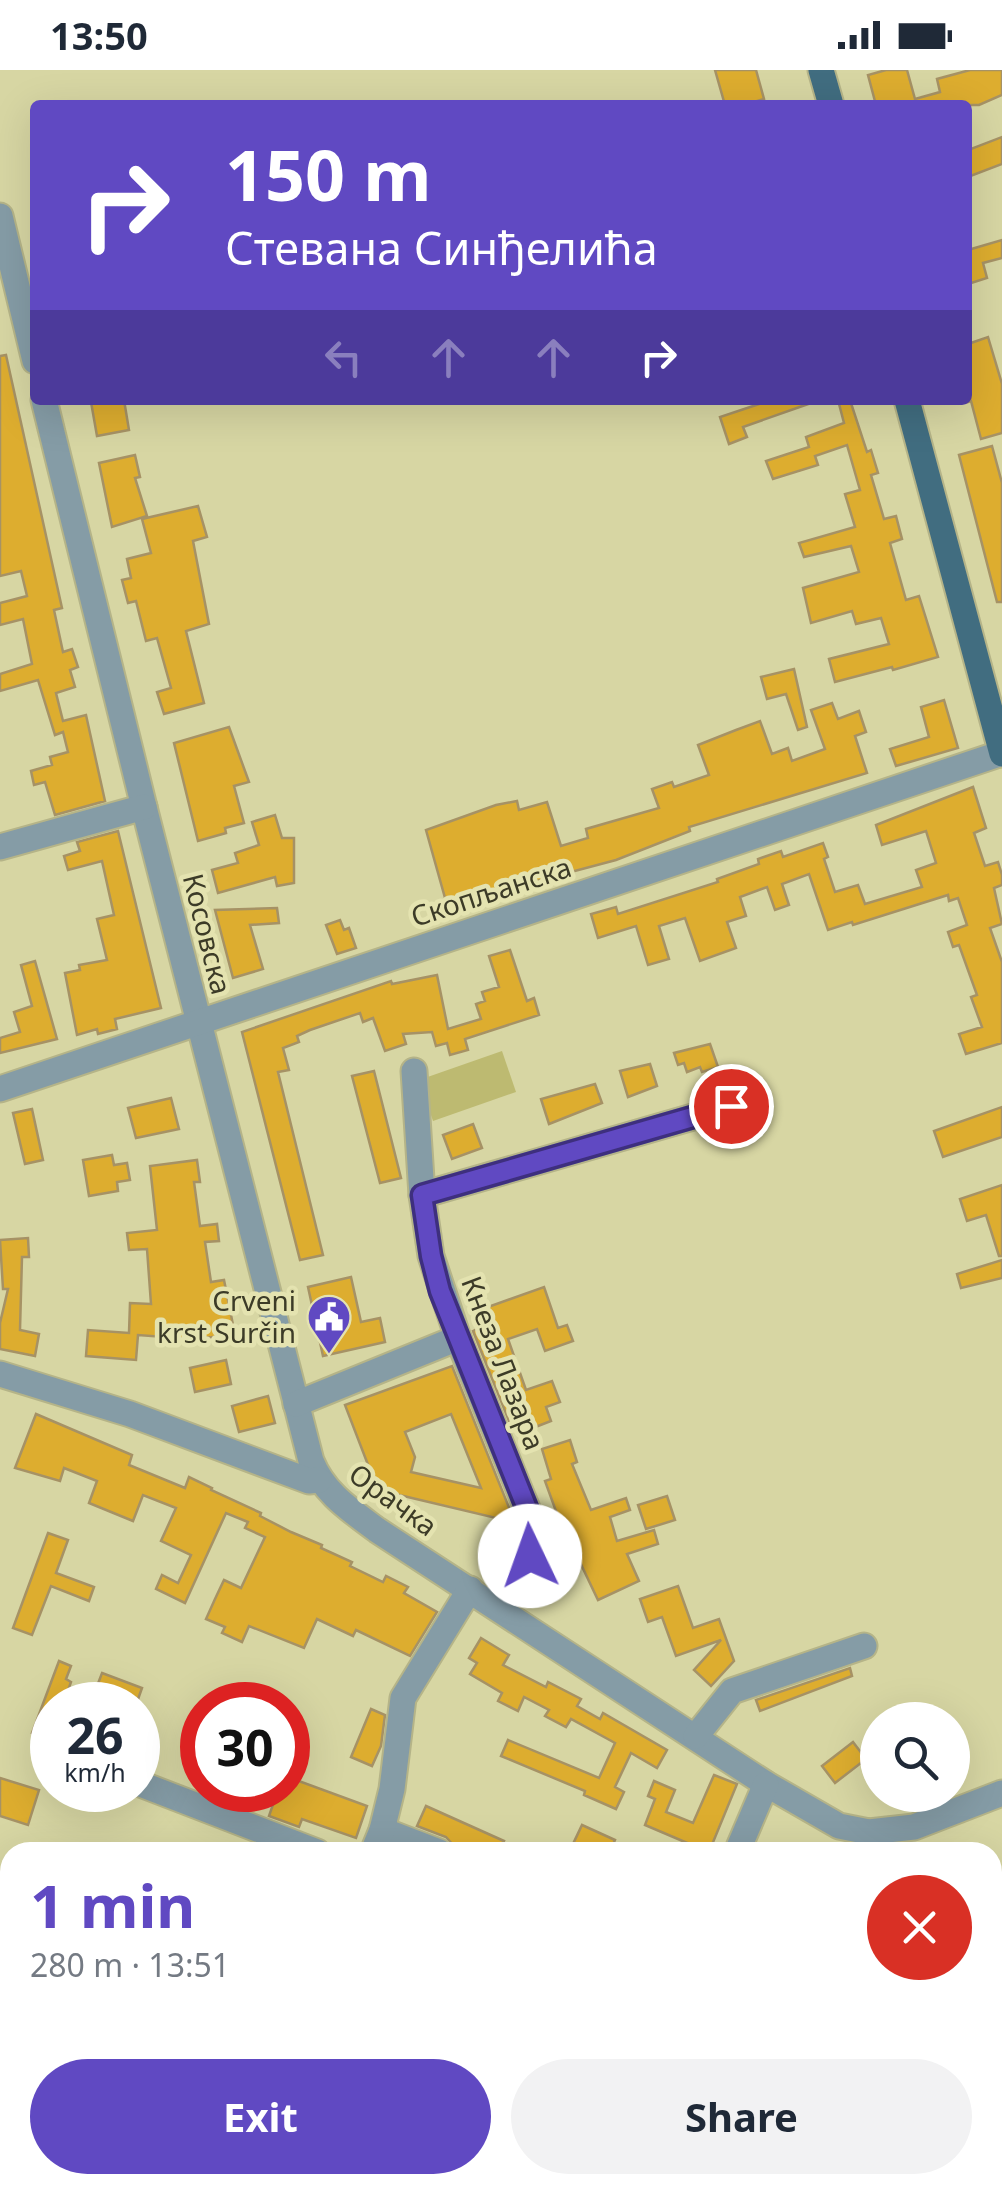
<!DOCTYPE html>
<html lang="en">
<head>
<meta charset="utf-8">
<style>
	body { margin:0; font-family:"Noto Sans",sans-serif; background:#f2f2f3; color:#1f2937; height:100vh; display:flex; flex-direction:column; font-size:38px; white-space:nowrap }
	* { box-sizing:border-box; margin:0 }
	p { font-size:32px; color:#747a83 }
	.icon { flex:none; width:55px; height:55px; fill:none; stroke:currentColor; stroke-width:2; stroke-linecap:round; stroke-linejoin:round }
	.map { position:relative; flex:1; overflow:hidden }
	.drawer { position:absolute; left:0px; top:1772px; width:1002px; height:352px; display:flex; flex-direction:column; background:#fff; border-radius:30px 30px 0 0; box-shadow:0 10px 40px #0002 }
	.drawer>* { flex:none }
	.banner { position:absolute; left:30px; top:30px; width:942px; height:305px; border-radius:10px; box-shadow:0 10px 40px #0002; background:#6049c2; color:#fff; overflow:hidden }
	.controls { position:absolute; left:860px; top:1632px; display:grid; gap:20px }
	.controls a { display:grid; place-items:center; width:110px; height:110px; border-radius:50%; background:#fff; box-shadow:0 10px 40px #0002; font-size:50px }
	.speed { position:absolute; left:30px; top:1612px; display:flex; gap:20px; font-size:50px; font-weight:700; text-align:center }
	.speed>* { display:grid; place-content:center; width:130px; height:130px; border-radius:50%; background:#fff; box-shadow:0 10px 40px #0002; line-height:1 }
	.speed small { font-size:25px; font-weight:400 }
	.speed .limit { border:15px solid #d22; background:#fff; color:#111 }
	.pin { position:absolute; display:grid; place-items:center; width:85px; height:85px; color:#fff; margin:-42px; border:5px solid #fff; border-radius:50%; box-shadow:0 2px 10px #0007 }
	.me { position:absolute; width:110px; margin:-55px; rotate:357deg; stroke-linejoin:round; filter:drop-shadow(0 0 8px #0008) }
	.turn { display:flex; align-items:center; gap:35px; height:210px; padding:0 30px; font-size:45px }
	.turn .icon { width:130px; height:130px; stroke-width:2.5 }
	.turn b { display:block; font-size:70px; line-height:85px }
	.lanes { display:flex; align-items:center; height:95px; padding:0 30px; background:#0003; justify-content:center; gap:50px; direction:ltr }
	.lanes .off { opacity:.35 }
	.round { display:grid; place-items:center; flex:none; width:105px; height:105px; border-radius:52px; background:#f2f2f3 }
	.headline { display:flex; align-items:center; justify-content:space-between; height:170px; padding:0 30px }
	h1 { font-size:60px; font-weight:700; line-height:75px; color:#6049c2 }
	.primary-button { display:flex; gap:20px; margin-top:auto; padding:20px 30px }
	.primary-button a { flex:1; height:115px; border-radius:60px; background:#6049c2; color:#fff; font-size:40px; font-weight:700; line-height:115px; text-align:center }
	.primary-button a+a { background:#f2f2f3; color:#1f2937 }
	.status { display:flex; justify-content:space-between; align-items:center; height:70px; padding:0 50px; background:#fff; direction:ltr }
	.status svg { height:28px; fill:currentColor }
	.map>svg:first-child { display:block }
	.built { fill:#cfce93 }
	.green { fill:#bdba71 }
	.lines { fill:none; stroke-linecap:round; stroke-linejoin:round }
	.stream { stroke:#a96183; stroke-width:5 }
	.building { fill:#ddad2f; stroke:#a69265; stroke-width:2.5; fill-rule:evenodd }
	.minor-casing { stroke:#b5b488; stroke-width:29 }
	.major-casing { stroke:#b5b488; stroke-width:29 }
	.minor { stroke:#859ca6; stroke-width:25 }
	.major { stroke:#416d80; stroke-width:25 }
	.route-casing { stroke:#3e2f7e; stroke-width:25 }
	.route { stroke:#6049c2; stroke-width:18 }
	.labels { text-anchor:middle; stroke-width:9; stroke-linejoin:round; paint-order:stroke }
	.street-label { font-size:28px; fill:#3c3b27; stroke:#e4e3b0 }
	.poi-label { font-size:28px; fill:#3c3b27; stroke:#e4e3b0; text-anchor:end }
</style>
</head>
<body>
<div class="status"><b>13:50</b><svg viewBox="0 0 49 12"><path d="M0 12V9h3v3zM5 12V6h3v6zM10 12V3h3v9zM15 12V0h3v12zM26 1h20v11H26zM47 4h2v5h-2z"/></svg></div>
<div class="map">
<svg width="1002" height="2124" viewBox="0 0 1002 2124">
	<rect width="100%" height="100%" fill="#d7d6a3"/>
	<!-- built -->
	<path class="built" d="M1002,1811V1997L993,2006L992,1815Z"/>
	<!-- green -->
	<path class="green" d="M502,981L516,1022L433,1051L419,1010Z"/>
	<g class="lines">
		<!-- stream -->
		<path class="stream" d="M936,2124L941,2115"/>
	</g>
	<!-- building -->
	<g class="building">
		<path d="M715,0H756L764,29L744,35H725Z"/>
		<path d="M886,0H907L915,29L940,22L937,9L970,0H1002V25L979,35H876L868,5Z"/>
		<path d="M1002,67V94L968,107V80Z"/>
		<path d="M1002,170V188L983,193L987,208L968,214V180Z"/>
		<path d="M988,267L1002,314V363L981,369L971,331L968,332V274Z"/>
		<path d="M6,285L62,538L54,540L63,582L72,579L78,597L70,600L75,617L56,623L63,651L86,645L105,731L55,745L45,712L34,715L31,701L52,695L50,687L68,682L63,662L55,665L38,610L0,621V604L32,594L23,549L0,555V533L27,526L21,501L0,506V286Z"/>
		<path d="M101,330H124L129,360L97,366L91,332Z"/>
		<path d="M771,330H811V333L743,357L747,367L729,374L720,347Z"/>
		<path d="M838,330H850L867,382L871,380L878,403L871,405L884,449L896,446L902,469L890,473L906,530L919,526L938,587L893,600L892,597L835,612L829,589L889,574L881,548L856,554L852,541L811,553L803,518L859,502L851,476L804,487L799,473L855,457L845,424L860,420L847,375L815,386L818,395L773,409L766,391L809,377L806,367L844,353Z"/>
		<path d="M992,376L1002,413V532H997L959,385Z"/>
		<path d="M135,385L140,407L135,408L147,446L112,457L99,393Z"/>
		<path d="M198,436L207,467L193,471L209,554L186,561L204,633L164,644L157,622L171,618L157,568L146,571L136,531L128,533L122,510L131,508L127,489L151,483L142,449Z"/>
		<path d="M794,599L807,657L798,660L786,624L767,629L761,607Z"/>
		<path d="M944,630L958,678L896,696L890,679L929,667L921,637Z"/>
		<path d="M832,633L838,649L859,641L866,662L855,666L867,703L689,757L690,761L616,790L447,835L426,760L496,735L517,731L519,740L547,732L561,776L588,768L586,759L659,738L652,719L672,712L674,717L709,705L698,675L736,660L760,651L772,684L788,678L792,691L825,679L811,640Z"/>
		<path d="M229,657L249,712L234,716L244,753L225,758L226,763L198,771L174,673Z"/>
		<path d="M973,717L986,758L974,763L985,796L998,792L1002,805V815L994,818L1002,854L990,858L1002,892V973L966,984L959,964L982,957L971,927L977,925L959,875L953,877L948,862L967,855L958,828L949,831L948,825L853,855L852,852L828,860L809,804L782,814L789,835L775,840L767,817L740,827L746,846L727,852L736,878L700,891L685,848L659,856L669,889L648,895L636,856L598,868L591,844L616,837L618,844L718,812L717,809L759,794L758,789L781,781L783,787L823,773L828,787L824,789L835,822L858,815L865,834L922,817L916,800L936,793L926,761L882,775L876,755Z"/>
		<path d="M275,745L282,768H294V813L277,816L275,807L218,823L212,800L238,793L235,783L259,775L252,752Z"/>
		<path d="M118,761L161,938L115,949L117,959L98,964L97,959L77,965L65,903L80,900L79,895L107,890L97,849L114,845L102,791L68,800L64,786L80,781L77,772Z"/>
		<path d="M277,838L279,853L250,855L263,899L233,908L215,840Z"/>
		<path d="M340,850L344,860L349,858L356,878L337,884L326,855Z"/>
		<path d="M510,880L527,931L534,928L539,945L465,969L468,980L450,985L447,973L436,976L432,962L403,964L406,974L385,981L373,948L363,952L360,943L310,960L297,966L299,972L283,978L289,1000L278,1002L323,1185L300,1190L242,962L391,911L392,914L437,905L448,959L481,949L476,934L485,931L482,922L499,917L489,886Z"/>
		<path d="M35,891L57,969L0,983V968L20,962L14,942L32,936L21,895Z"/>
		<path d="M710,974L718,997L702,1002L700,997L687,1002L684,993L678,995L674,983Z"/>
		<path d="M650,994L657,1016L628,1027L620,1001Z"/>
		<path d="M374,1001L401,1108L380,1113L352,1006Z"/>
		<path d="M595,1014L602,1033L549,1054L541,1029Z"/>
		<path d="M171,1028L179,1059L136,1068L128,1038Z"/>
		<path d="M1002,1037V1067L943,1087L934,1061Z"/>
		<path d="M32,1039L43,1090L25,1094L13,1043Z"/>
		<path d="M473,1054L482,1078L452,1089L443,1065Z"/>
		<path d="M112,1085L114,1095L127,1093L130,1110L117,1112L118,1121L89,1126L83,1090Z"/>
		<path d="M197,1090L200,1112H194L200,1156L217,1154L219,1171L205,1172L211,1212L224,1210L235,1265L192,1269L138,1265L136,1290L86,1286L88,1260L129,1263L130,1233L151,1234L147,1179L129,1180L127,1163L157,1160L150,1096Z"/>
		<path d="M1002,1115V1186H999L986,1145L967,1151L960,1129Z"/>
		<path d="M28,1168L29,1187H22L20,1260L39,1264L35,1286L0,1279V1253L8,1219H3L0,1170Z"/>
		<path d="M1002,1190V1208L961,1218L957,1204Z"/>
		<path d="M351,1207L361,1252L380,1248L385,1272L323,1286L308,1217Z"/>
		<path d="M544,1217L558,1258L567,1255L573,1271L545,1281L537,1259L508,1269L526,1320L552,1311L560,1332L546,1337L551,1351L525,1361L520,1347L509,1351L473,1261L479,1258L474,1242Z"/>
		<path d="M226,1290L231,1314L195,1322L190,1298Z"/>
		<path d="M452,1296L510,1440L500,1449L374,1419L375,1413L345,1335ZM451,1344L481,1418L411,1402L415,1387L405,1362Z"/>
		<path d="M268,1326L275,1353L239,1362L232,1336Z"/>
		<path d="M36,1344L132,1385L129,1395L185,1418L189,1407L212,1418L211,1420L261,1443L260,1446L291,1462L322,1475L321,1478L352,1492L350,1496L383,1512L386,1506L408,1517L404,1523L437,1542L410,1586L356,1560L353,1566L317,1549L304,1578L249,1556L242,1572L222,1563L225,1557L206,1549L215,1529L224,1510L241,1518L265,1467L245,1458L248,1452L226,1443L185,1533L156,1519L162,1505L178,1513L191,1485L161,1471L176,1438L143,1425L133,1451L89,1433L97,1411L64,1398L60,1411L15,1398Z"/>
		<path d="M570,1370L577,1392L572,1394L591,1440L626,1428L630,1440L610,1447L617,1471L654,1460L658,1474L627,1484L639,1511L598,1530L557,1444L545,1411L551,1409L542,1379Z"/>
		<path d="M667,1426L675,1450L646,1459L638,1435Z"/>
		<path d="M48,1463L68,1470L56,1503L94,1517L89,1531L51,1516L32,1565L13,1558Z"/>
		<path d="M678,1516L693,1558L719,1549L734,1591L711,1616L694,1600L721,1570L676,1586L662,1547L648,1552L640,1529Z"/>
		<path d="M481,1568L509,1585L503,1595L546,1617L548,1612L581,1629L577,1636L600,1649L603,1643L667,1680L657,1698L631,1683L615,1717L624,1722L616,1739L584,1725L585,1721L501,1686L508,1670L599,1708L615,1673L571,1649L566,1657L545,1646L549,1640L524,1627L518,1641L498,1631L502,1623L470,1604L477,1593L469,1588Z"/>
		<path d="M59,1591L71,1596L66,1609L71,1612L63,1635H52V1670L32,1663Z"/>
		<path d="M850,1598L852,1606L760,1641L756,1630Z"/>
		<path d="M102,1603L142,1618L136,1635H101L91,1632Z"/>
		<path d="M371,1639L385,1645L381,1676L372,1696L351,1687Z"/>
		<path d="M853,1672L866,1689L835,1713L822,1696Z"/>
		<path d="M714,1705L737,1714L709,1782H689L692,1775L645,1755L655,1729L648,1726L654,1711L675,1720L666,1742L693,1753Z"/>
		<path d="M288,1707L367,1736L356,1768L302,1749L299,1757L269,1746L278,1720H288Z"/>
		<path d="M0,1708L39,1720L28,1755L0,1746Z"/>
		<path d="M426,1736L504,1771L499,1782H467L454,1776L446,1767L417,1756Z"/>
		<path d="M582,1755L615,1770L610,1782H591L573,1774Z"/>
	</g>
	<g class="lines">
		<defs>
			<g id="minor">
				<path d="M0,146L35,291"/>
				<path d="M44,330L144,737L311,1391C324,1423 349,1439 377,1460L766,1714L839,1756L869,1762L914,1757L1002,1723"/>
				<path d="M0,777L144,737"/>
				<path d="M414,1001L422,1125L431,1186L458,1268L532,1451L529,1486L498,1537"/>
				<path d="M0,1019L1002,683"/>
				<path d="M422,1125L731,1036"/>
				<path d="M0,1304L130,1344L309,1411L319,1410"/>
				<path d="M296,1334L458,1268"/>
				<path d="M696,1666L732,1621L864,1576"/>
				<path d="M138,1713L317,1782"/>
				<path d="M382,1760L439,1782"/>
				<path d="M373,1782L382,1760L392,1719L403,1628L470,1519"/>
				<path d="M737,1782L766,1714"/>
				<path d="M0,1859L10,1863"/>
				<path d="M992,2022L1002,2013"/>
				<path d="M600,2124L603,2115"/>
				<path d="M624,2124L625,2115"/>
			</g>
			<g id="major">
				<path d="M821,0L831,35"/>
				<path d="M907,330L1002,684"/>
			</g>
		</defs>
		<!-- minor casing -->
		<use href="#minor" class="minor-casing"/>
		<!-- major casing -->
		<use href="#major" class="major-casing"/>
		<!-- minor -->
		<use href="#minor" class="minor"/>
		<!-- major -->
		<use href="#major" class="major"/>
	</g>
	<g class="lines">
		<defs>
			<path id="route" d="M530,1486L532,1451L440,1221L431,1186L422,1125L731,1036"/>
		</defs>
		<!-- route casing -->
		<use href="#route" class="route-casing"/>
		<!-- route -->
		<use href="#route" class="route"/>
	</g>
	<!-- icons -->
	<defs>
		<symbol id="civic-pin" viewBox="-11 -11 22 30"><path d="M0 17L-7.5 6A9.5 9.5 0 1 1 7.5 6Z" fill="#6049c2" stroke="#e4e3b0"/><path d="M-.6-6.5H3V-4.5H.6V-3L4-1V1h2V6H-6V1h2V-1L-.6-3ZM-1.2 2.5V6h2.4V2.5Z" fill="#fff"/></symbol>
	</defs>
	<g fill-rule="evenodd">
		<use href="#civic-pin" x="304" y="1222" width="50" height="68"/>
	</g>
	<g class="labels">
		<!-- street labels -->
		<g class="street-label">
			<text transform="translate(491 822) rotate(-18)" y="10">Скопљанска</text>
			<text transform="translate(207 864) rotate(76)" y="10">Косовска</text>
			<text transform="translate(503 1293) rotate(69)" y="10">Кнеза Лазара</text>
			<text transform="translate(393 1430) rotate(36)" y="10">Орачка</text>
		</g>
		<!-- poi labels -->
		<g class="poi-label">
			<text x="296" y="1241">Crveni<tspan x="296" dy="32">krst Surčin</tspan></text>
		</g>
	</g>
</svg>
<div class="controls">
<a><svg class="icon" aria-label="search" viewBox="0 0 24 24"><circle cx="10" cy="10" r="6"/><path d="M15 15l6 6"/></svg></a>
</div>
<div class="speed"><div>26<small>km/h</small></div><div class="limit">30</div></div>
<div class="pin" style="left:731px;top:1036px;background:#d93025"><svg class="icon" aria-label="arrive" viewBox="0 0 24 24"><path d="M6 21V4h12l-3 4 3 4H6"/></svg></div>
<svg class="me" style="left:530px;top:1486px" viewBox="-20 -20 40 40"><circle r="19" fill="#fff"/><path d="M0-13L10 11 0 6-10 11z" fill="#6049c2"/></svg>
<div class="banner">
<div class="turn"><svg class="icon" aria-label="right" viewBox="0 0 24 24"><path d="M7 20v-9h11M14 6l5 5-5 5"/></svg><div><b>150 m</b>Стевана Синђелића</div></div>
<div class="lanes"><svg class="icon off" aria-label="left" viewBox="0 0 24 24"><path d="M17 20v-9H6M10 6l-5 5 5 5"/></svg><svg class="icon off" aria-label="ahead" viewBox="0 0 24 24"><path d="M12 20V5M6 11l6-6 6 6"/></svg><svg class="icon off" aria-label="ahead" viewBox="0 0 24 24"><path d="M12 20V5M6 11l6-6 6 6"/></svg><svg class="icon" aria-label="right" viewBox="0 0 24 24"><path d="M7 20v-9h11M14 6l5 5-5 5"/></svg></div>
</div>
<section class="drawer">
<div class="headline"><div><h1>1 min</h1><p>280 m · 13:51</p></div><a class="round" style="background:#d93025;color:#fff"><svg class="icon" aria-label="close" viewBox="0 0 24 24"><path d="M6 6l12 12M18 6L6 18"/></svg></a></div>
<div class="primary-button"><a>Exit</a><a>Share</a></div>
</section>
</div>
</body>
</html>
